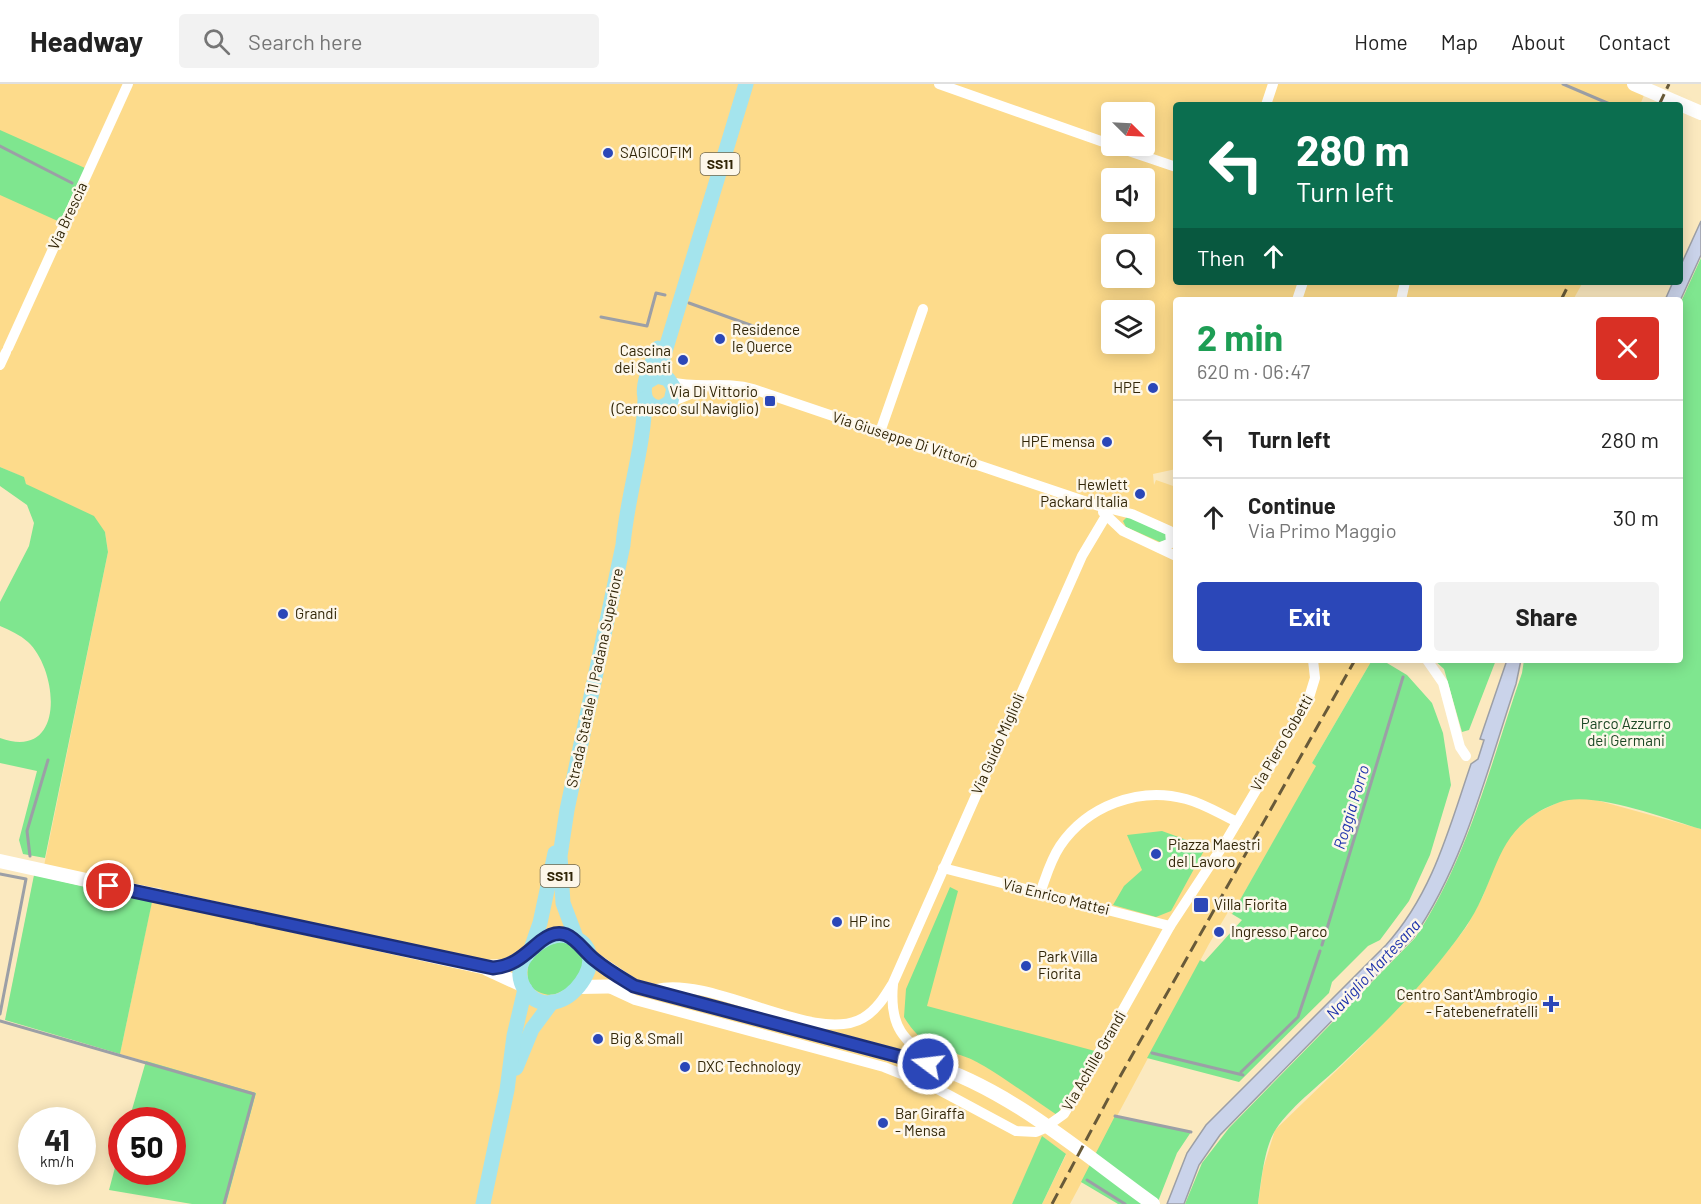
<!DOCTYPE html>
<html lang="en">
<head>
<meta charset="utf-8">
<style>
	body { margin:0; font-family:Barlow,sans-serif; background:#f2f2f2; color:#222; height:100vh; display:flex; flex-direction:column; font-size:22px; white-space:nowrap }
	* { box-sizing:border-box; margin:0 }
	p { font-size:20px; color:#767676 }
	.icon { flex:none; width:33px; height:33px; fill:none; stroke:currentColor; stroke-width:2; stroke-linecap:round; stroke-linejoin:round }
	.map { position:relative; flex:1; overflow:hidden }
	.side { position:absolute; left:1173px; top:213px; width:510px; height:366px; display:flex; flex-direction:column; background:#fff; border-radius:6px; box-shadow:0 3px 15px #0003 }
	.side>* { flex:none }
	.guide { position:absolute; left:1173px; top:18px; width:510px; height:183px; border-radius:6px; box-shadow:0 3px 15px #0003; background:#0b6e4f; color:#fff; overflow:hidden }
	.needle { width:39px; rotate:114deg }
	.controls { position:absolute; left:1101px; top:18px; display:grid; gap:12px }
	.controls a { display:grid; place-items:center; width:54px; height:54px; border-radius:6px; background:#fff; box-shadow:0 3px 15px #0003; font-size:30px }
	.speed { position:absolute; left:18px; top:1023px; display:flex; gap:12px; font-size:30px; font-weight:700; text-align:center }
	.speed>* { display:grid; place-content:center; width:78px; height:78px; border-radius:50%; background:#fff; box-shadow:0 3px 15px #0003; line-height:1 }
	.speed small { font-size:15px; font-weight:400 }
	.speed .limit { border:9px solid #d22; background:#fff; color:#111 }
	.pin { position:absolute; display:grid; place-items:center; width:51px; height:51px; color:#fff; margin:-26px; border:3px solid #fff; border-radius:50%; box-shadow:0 2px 6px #0007 }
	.me { position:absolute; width:66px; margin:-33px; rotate:285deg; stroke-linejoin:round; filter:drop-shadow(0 0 4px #0008) }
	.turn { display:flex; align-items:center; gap:21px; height:126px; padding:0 24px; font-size:27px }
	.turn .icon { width:78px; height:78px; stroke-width:2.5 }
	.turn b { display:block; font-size:42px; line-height:51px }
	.then { display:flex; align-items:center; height:57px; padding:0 24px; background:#0003; gap:12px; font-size:22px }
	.round { display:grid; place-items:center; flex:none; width:63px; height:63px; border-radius:6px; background:#f2f2f2 }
	.summary { display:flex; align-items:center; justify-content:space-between; height:102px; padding:0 24px }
	h1 { font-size:36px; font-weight:700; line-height:45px; color:#1e9e55 }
	.cta { display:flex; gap:12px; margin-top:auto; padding:12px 24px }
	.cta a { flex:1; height:69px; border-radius:6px; background:#2b47b8; color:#fff; font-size:24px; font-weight:700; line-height:69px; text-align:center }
	.cta a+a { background:#f2f2f2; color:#222 }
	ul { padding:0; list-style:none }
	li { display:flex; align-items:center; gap:18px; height:78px; padding:0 24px; border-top:2px solid #e0e0e0 }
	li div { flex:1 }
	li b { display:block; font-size:22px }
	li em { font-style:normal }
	header { display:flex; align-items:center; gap:36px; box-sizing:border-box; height:84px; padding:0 30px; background:#fff; border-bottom:2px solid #e0e0e0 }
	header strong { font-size:28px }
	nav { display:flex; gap:33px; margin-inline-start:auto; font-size:21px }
	.search { width:420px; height:54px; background:#f2f2f2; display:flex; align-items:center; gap:15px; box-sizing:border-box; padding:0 21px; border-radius:6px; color:#767676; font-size:22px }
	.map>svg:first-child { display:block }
	.built { fill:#fddb8b; fill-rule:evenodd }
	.green { fill:#7fe68f }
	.water { fill:#cad3ea; stroke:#9c9fa6; stroke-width:1.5 }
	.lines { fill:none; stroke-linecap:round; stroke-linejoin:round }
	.stream { stroke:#9c9fa6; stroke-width:3 }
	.street { stroke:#fff; stroke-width:10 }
	.secondary { stroke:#fff; stroke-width:14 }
	.primary { stroke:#a4e4ed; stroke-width:15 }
	.rail { stroke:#685a39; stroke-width:3; stroke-dasharray:12 6; stroke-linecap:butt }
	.route-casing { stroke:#1c2e78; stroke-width:15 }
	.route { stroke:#2b47b8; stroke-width:10 }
	.poi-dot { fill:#2b47b8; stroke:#fdf7ea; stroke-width:2 }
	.labels { text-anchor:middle; stroke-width:5; stroke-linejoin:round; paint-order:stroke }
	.shield { fill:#fdf7ea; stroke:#6f654c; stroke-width:1.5 }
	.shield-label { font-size:14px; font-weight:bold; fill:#322608 }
	.poi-label { font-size:15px; fill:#322608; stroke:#fdf7ea; text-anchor:start }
	.street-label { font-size:15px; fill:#322608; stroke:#fdf7ea }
	.park-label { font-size:15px; fill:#1c4724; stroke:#fdf7ea }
	.water-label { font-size:16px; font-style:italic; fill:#1d32ac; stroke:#fdf7ea }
</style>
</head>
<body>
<header>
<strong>Headway</strong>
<div class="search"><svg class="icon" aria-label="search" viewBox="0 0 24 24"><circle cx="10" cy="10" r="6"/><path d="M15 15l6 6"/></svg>Search here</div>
<nav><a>Home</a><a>Map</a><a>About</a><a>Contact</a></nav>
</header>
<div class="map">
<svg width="1701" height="1120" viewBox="0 0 1701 1120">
	<rect width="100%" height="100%" fill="#fbe9bf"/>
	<!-- built -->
	<g class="built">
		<path d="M0,0H1631L1646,6L1640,21H1176V198H1583L1573,216H1176V385L1153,390L1154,401L1156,396L1176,403V576H1372L1312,679L1317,682L1232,830L1228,828L1209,860L1070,1120H1042L1066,1071L1043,1053L1012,1120H226L256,1009L120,970L153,812L162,804L135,802L44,782L108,468L105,448L26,400L23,393L0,383ZM1112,28H1144V62H1112ZM1112,94H1144V128H1112ZM1112,160H1144V194H1112ZM1112,226H1144V260H1112Z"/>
		<path d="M1576,714L1596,716L1701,745V1120H1258L1263,1085L1275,1046L1365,959L1447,868L1467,842L1483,812L1498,772L1513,748L1534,730L1561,717Z"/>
	</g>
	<!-- green -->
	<g class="green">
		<path d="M0,46L85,84L60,138L0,111Z"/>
		<path d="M1701,174V745C1667,735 1592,706 1560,718C1491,743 1501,793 1465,844C1432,891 1389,936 1347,975C1326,996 1292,1021 1276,1045C1264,1063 1261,1099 1258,1120H1185L1202,1079L1229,1044L1415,854C1468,775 1491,678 1522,589L1524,576H1680V220Z"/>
		<path d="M0,383L24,393L26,400L94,432L105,448L108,468L45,774L23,770L19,756L37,687L0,679V654C66,678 59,587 28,558C20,551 10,546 0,542V518L29,462L34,439L27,421L0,402Z"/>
		<path d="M1127,433L1166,447L1167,456L1160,458L1126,443L1123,437Z"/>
		<path d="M1372,576H1382L1407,591L1432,619L1443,649L1451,701L1430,771L1409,817L1380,856L1368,862L1332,898L1329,909L1239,998L1147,974L1200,876L1204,878L1242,836L1232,830L1316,682L1312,679Z"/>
		<path d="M1434,576H1496L1469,646L1462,648L1444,585Z"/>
		<path d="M1162,747L1206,763L1171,827L1156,833L1113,821L1124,802L1142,786L1127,751Z"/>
		<path d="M34,791L152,818L120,970L5,936Z"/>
		<path d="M950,803L958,807L927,922L1095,967L1057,1031C1033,1015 1009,997 984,982C951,961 929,974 904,933L906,905Z"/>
		<path d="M565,857L580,867L584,877L576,899C556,910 552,917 530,903C521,874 538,862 565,857Z"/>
		<path d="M146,977L256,1009L226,1120H192L109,1106L121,1061L122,1088H172V1036H129Z"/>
		<path d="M1115,1032L1191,1048L1177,1069L1157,1120H1118L1081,1098Z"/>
		<path d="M1042,1052L1066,1070L1042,1120H1012Z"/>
	</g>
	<!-- water -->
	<g class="water">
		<path d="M1701,137V171L1680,217L1665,216L1673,198H1680V183Z"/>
		<path d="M1507,576H1521L1516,600C1487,686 1465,779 1413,854L1220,1051L1199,1081L1184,1120H1167L1187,1069L1206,1041L1386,861C1433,809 1449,744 1471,680L1478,675L1484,656L1480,655Z"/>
	</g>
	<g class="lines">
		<!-- stream -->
		<g class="stream">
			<path d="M1563,0L1612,21"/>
			<path d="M0,62L72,99"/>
			<path d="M689,219L753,242"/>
			<path d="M601,233L647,242L656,209L665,211"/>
			<path d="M30,772L27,747L48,676"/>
			<path d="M0,790L26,795L0,930"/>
			<path d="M1322,861L1403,593"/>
			<path d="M0,937L254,1010L224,1120"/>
			<path d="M1152,969L1243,991"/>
			<path d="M1241,988L1298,933L1320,867"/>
			<path d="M1115,1032L1191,1048"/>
			<path d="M1087,1096L1125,1120"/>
		</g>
		<!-- street -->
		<g class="street">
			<path d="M939,0L1112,61"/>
			<path d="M1266,21L1273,0"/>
			<path d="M1114,62L1176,83"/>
			<path d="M1297,216L1303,198"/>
			<path d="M1401,216L1405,198"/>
			<path d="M8,264L128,0"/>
			<path d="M0,281L6,268"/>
			<path d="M671,298C698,305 726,297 753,305L1099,422L1132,430L1170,447L1171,459L1161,463"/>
			<path d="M669,319L703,305"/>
			<path d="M880,348L923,225"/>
			<path d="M1103,428L1123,447L1176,472"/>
			<path d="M1427,576L1443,599L1460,663L1466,672"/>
			<path d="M943,784L1170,842"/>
			<path d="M1040,809C1046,793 1050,777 1060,762C1087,722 1139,702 1186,715C1205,720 1220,730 1237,738"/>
			<path d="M893,900C889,943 903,957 937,979"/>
			<path d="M607,903L635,916L884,983L932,1002L1016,1047L1036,1048L1043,1045L1064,1030L1073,1015L1170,842L1226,757L1307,620L1315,594L1313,576"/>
			<path d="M656,905C713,891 816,962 863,934C877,926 885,912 893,899L1082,472L1110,425"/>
		</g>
		<!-- secondary -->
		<g class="secondary">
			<path d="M1634,0L1701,29"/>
			<path d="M0,777L482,883L505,882L527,871"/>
			<path d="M588,871L634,902L928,980C1010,1005 1083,1070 1153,1120"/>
			<path d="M487,885L522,901"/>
			<path d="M580,903L634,902"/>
		</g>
		<!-- primary -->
		<g class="primary">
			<path d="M665,293L663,274L746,0"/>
			<path d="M647,298L657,292L668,295L674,304L671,317C665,322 660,325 653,322C633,313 653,278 658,264"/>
			<path d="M560,851C630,857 559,953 525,906C519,897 518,885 523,876C531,863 546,852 560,851Z"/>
			<path d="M577,856L563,819L560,772L567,726L623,461C627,412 644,364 645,315"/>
			<path d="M531,865L540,839L555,769"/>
			<path d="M516,984L532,945L552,918"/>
			<path d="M483,1120L507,1006L514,952L525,905"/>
		</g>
		<!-- rail -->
		<g class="rail">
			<path d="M1659,21L1669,0"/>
			<path d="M1561,216L1570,198"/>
			<path d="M1052,1120L1117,998L1355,576"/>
		</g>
	</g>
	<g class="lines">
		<defs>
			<path id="route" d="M109,802L493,884C515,882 525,870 541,857C568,836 579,864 595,876C607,886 621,894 634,902L928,980"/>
		</defs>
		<!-- route casing -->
		<use href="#route" class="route-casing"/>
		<!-- route -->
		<use href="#route" class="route"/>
	</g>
	<!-- markers -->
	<g class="poi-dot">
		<circle cx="608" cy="69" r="6"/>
		<circle cx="720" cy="255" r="6"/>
		<circle cx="683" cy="276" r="6"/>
		<circle cx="1153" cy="304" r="6"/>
		<rect x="764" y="311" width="12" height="12" rx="3"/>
		<circle cx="1107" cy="358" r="6"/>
		<circle cx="1140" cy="410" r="6"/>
		<circle cx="283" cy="530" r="6"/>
		<circle cx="1156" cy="770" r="6"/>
		<rect x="1193" y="813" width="16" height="16" rx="3"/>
		<circle cx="837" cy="838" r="6"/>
		<circle cx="1219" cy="848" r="6"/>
		<circle cx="1026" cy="882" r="6"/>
		<path d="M1548 911h6v6h6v6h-6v6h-6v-6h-6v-6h6z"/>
		<circle cx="598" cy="955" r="6"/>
		<circle cx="685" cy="983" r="6"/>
		<circle cx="883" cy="1039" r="6"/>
	</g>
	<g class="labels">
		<!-- shield labels -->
		<g class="shield">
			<rect x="700.5" y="69" width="39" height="22" rx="4.5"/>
			<rect x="540.5" y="781" width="39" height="22" rx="4.5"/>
		</g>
		<g class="shield-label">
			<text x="720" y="85">SS11</text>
			<text x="560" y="797">SS11</text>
		</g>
		<!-- poi labels -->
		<g class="poi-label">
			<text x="620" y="74">SAGICOFIM</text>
			<text x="732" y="251">Residence<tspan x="732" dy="17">le Querce</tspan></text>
			<text x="671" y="272" text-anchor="end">Cascina<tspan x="671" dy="17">dei Santi</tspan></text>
			<text x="1141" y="309" text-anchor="end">HPE</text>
			<text x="758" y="313" text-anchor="end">Via Di Vittorio<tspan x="758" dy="17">(Cernusco sul Naviglio)</tspan></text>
			<text x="1095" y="363" text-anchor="end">HPE mensa</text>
			<text x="1128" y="406" text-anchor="end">Hewlett<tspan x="1128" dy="17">Packard Italia</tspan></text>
			<text x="295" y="535">Grandi</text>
			<text x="1168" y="766">Piazza Maestri<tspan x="1168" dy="17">del Lavoro</tspan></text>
			<text x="1214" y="826">Villa Fiorita</text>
			<text x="849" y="843">HP inc</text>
			<text x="1231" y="853">Ingresso Parco</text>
			<text x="1038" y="878">Park Villa<tspan x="1038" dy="17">Fiorita</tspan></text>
			<text x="1538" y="916" text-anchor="end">Centro Sant'Ambrogio<tspan x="1538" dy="17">- Fatebenefratelli</tspan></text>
			<text x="610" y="960">Big &amp; Small</text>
			<text x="697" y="988">DXC Technology</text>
			<text x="895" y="1035">Bar Giraffa<tspan x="895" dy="17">- Mensa</tspan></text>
		</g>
		<!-- street labels -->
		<g class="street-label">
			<text transform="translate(68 132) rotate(-65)" y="5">Via Brescia</text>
			<text transform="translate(905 356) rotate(18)" y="5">Via Giuseppe Di Vittorio</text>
			<text transform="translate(595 594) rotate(-78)" y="5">Strada Statale 11 Padana Superiore</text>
			<text transform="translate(1282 659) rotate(-60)" y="5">Via Piero Gobetti</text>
			<text transform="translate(998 660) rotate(-66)" y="5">Via Guido Miglioli</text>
			<text transform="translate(1056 813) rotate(14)" y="5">Via Enrico Mattei</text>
			<text transform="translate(1094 977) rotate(-60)" y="5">Via Achille Grandi</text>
		</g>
		<!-- park labels -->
		<g class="park-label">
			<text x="1626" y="645">Parco Azzurro<tspan x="1626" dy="17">dei Germani</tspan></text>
		</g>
		<!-- water labels -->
		<g class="water-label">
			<text transform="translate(1351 723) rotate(-73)" y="6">Roggia Porro</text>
			<text transform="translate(1373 885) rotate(-47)" y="6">Naviglio Martesana</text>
		</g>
	</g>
</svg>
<div class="controls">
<a><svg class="needle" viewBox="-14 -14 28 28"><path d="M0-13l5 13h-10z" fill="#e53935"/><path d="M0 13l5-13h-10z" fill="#767676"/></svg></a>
<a><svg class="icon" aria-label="sound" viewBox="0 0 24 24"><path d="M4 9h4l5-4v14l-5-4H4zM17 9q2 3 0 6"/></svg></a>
<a><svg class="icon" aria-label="search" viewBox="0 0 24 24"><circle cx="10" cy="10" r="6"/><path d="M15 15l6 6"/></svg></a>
<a><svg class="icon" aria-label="layers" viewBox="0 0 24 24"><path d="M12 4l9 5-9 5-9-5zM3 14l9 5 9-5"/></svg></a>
</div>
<div class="speed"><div>41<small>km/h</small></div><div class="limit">50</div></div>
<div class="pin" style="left:109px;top:802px;background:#d93025"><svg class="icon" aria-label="arrive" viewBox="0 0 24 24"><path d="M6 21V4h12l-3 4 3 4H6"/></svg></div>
<svg class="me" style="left:928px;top:980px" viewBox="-20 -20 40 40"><circle r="17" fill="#2b47b8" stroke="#fff" stroke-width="3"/><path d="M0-11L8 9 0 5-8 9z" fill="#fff"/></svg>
<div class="guide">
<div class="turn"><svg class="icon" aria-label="left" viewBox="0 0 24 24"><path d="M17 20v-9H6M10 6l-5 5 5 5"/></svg><div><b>280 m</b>Turn left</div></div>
<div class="then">Then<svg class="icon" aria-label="ahead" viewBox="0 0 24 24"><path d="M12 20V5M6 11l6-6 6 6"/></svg></div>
</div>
<section class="side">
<div class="summary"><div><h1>2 min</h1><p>620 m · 06:47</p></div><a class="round" style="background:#d93025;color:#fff"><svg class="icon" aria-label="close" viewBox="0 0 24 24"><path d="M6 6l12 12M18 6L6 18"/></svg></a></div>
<ul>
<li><svg class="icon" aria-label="left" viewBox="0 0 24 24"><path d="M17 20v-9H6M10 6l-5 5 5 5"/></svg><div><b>Turn left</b></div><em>280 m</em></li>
<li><svg class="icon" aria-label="ahead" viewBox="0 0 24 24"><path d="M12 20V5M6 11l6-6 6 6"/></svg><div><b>Continue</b><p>Via Primo Maggio</p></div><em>30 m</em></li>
</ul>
<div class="cta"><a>Exit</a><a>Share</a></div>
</section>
</div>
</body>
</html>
